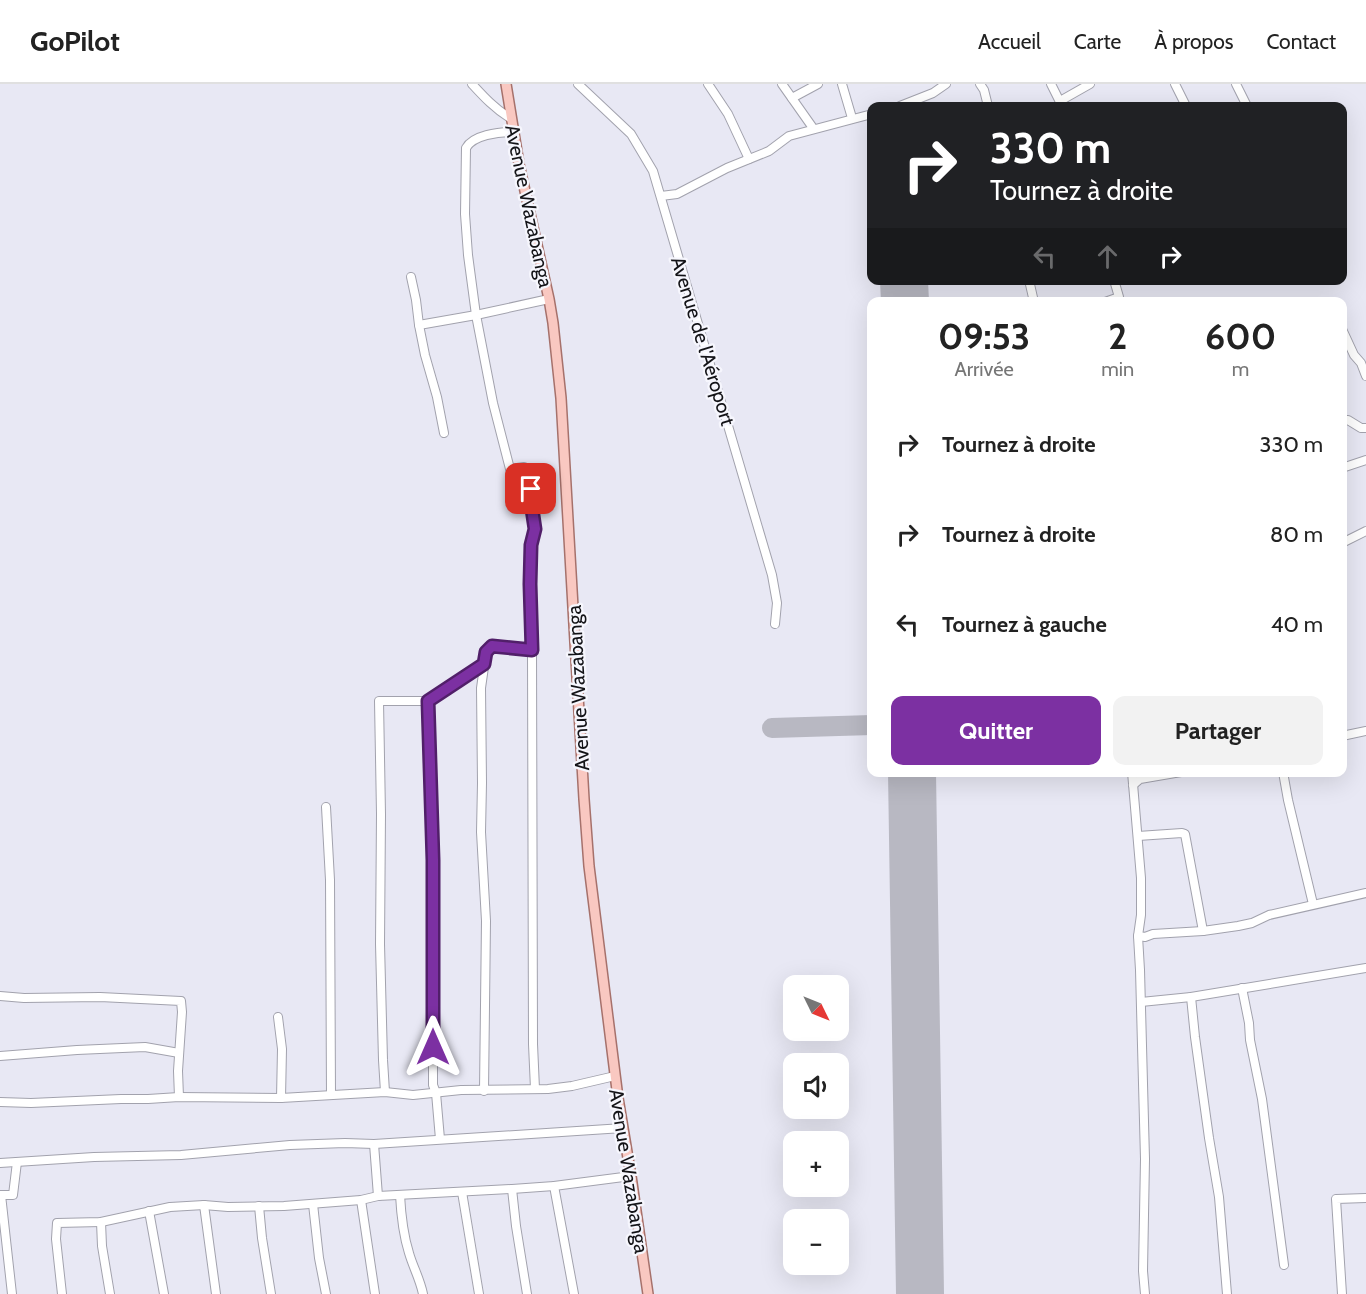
<!DOCTYPE html>
<html lang="fr">
<head>
<meta charset="utf-8">
<style>
	body { margin:0; font-family:Cabin,sans-serif; background:#f2f2f2; color:#222; height:100vh; display:flex; flex-direction:column; font-size:22px; white-space:nowrap }
	* { box-sizing:border-box; margin:0 }
	p { font-size:20px; color:#767676 }
	.icon { flex:none; width:33px; height:33px; fill:none; stroke:currentColor; stroke-width:2; stroke-linecap:round; stroke-linejoin:round }
	.map { position:relative; flex:1; overflow:hidden }
	.panel { position:absolute; left:867px; top:213px; width:480px; height:480px; display:flex; flex-direction:column; background:#fff; border-radius:12px; box-shadow:0 6px 24px #0002 }
	.panel>* { flex:none }
	.hud { position:absolute; left:867px; top:18px; width:480px; height:183px; border-radius:12px; box-shadow:0 6px 24px #0002; background:#202124; color:#fff; overflow:hidden }
	.needle { width:39px; rotate:133deg }
	.controls { position:absolute; left:783px; top:891px; display:grid; gap:12px }
	.controls a { display:grid; place-items:center; width:66px; height:66px; border-radius:12px; background:#fff; box-shadow:0 6px 24px #0002; font-size:30px }
	.pin { position:absolute; display:grid; place-items:center; width:51px; height:51px; color:#fff; margin:-26px; border-radius:12px; box-shadow:0 3px 9px #0006 }
	.me { position:absolute; width:66px; margin:-33px; rotate:0deg; stroke-linejoin:round; filter:drop-shadow(0 0 4px #0008) }
	.turn { display:flex; align-items:center; gap:21px; height:126px; padding:0 24px; font-size:27px }
	.turn .icon { width:78px; height:78px; stroke-width:2.5 }
	.turn b { display:block; font-size:42px; line-height:51px }
	.lanes { display:flex; align-items:center; height:57px; padding:0 24px; background:#0003; justify-content:center; gap:30px; direction:ltr }
	.lanes .off { opacity:.35 }
	.eta { display:flex; justify-content:space-evenly; align-items:center; height:102px; text-align:center }
	.eta b { font-size:36px; font-weight:800; line-height:42px }
	.action { display:flex; gap:12px; margin-top:auto; padding:12px 24px }
	.action a { flex:1; height:69px; border-radius:12px; background:#7c30a2; color:#fff; font-size:24px; font-weight:800; line-height:69px; text-align:center }
	.action a+a { background:#f2f2f2; color:#222 }
	ul { padding:0; list-style:none }
	li { display:flex; align-items:center; gap:18px; height:90px; padding:0 24px }
	li div { flex:1 }
	li b { display:block; font-size:22px }
	li em { font-style:normal }
	header { display:flex; align-items:center; gap:36px; box-sizing:border-box; height:84px; padding:0 30px; background:#fff; border-bottom:2px solid #e0e0e0 }
	header strong { font-size:28px }
	nav { display:flex; gap:33px; margin-inline-start:auto; font-size:21px }
	.map>svg:first-child { display:block }
	.lines { fill:none; stroke-linecap:round; stroke-linejoin:round }
	.taxiway { stroke:#b8b8c2; stroke-width:20 }
	.runway { stroke:#b8b8c2; stroke-width:48 }
	.minor-casing { stroke:#a2a2ad; stroke-width:10 }
	.major-casing { stroke:#a6716b; stroke-width:12 }
	.minor { stroke:#fff; stroke-width:8 }
	.major { stroke:#f9c8c1; stroke-width:9 }
	.route-casing { stroke:#511f69; stroke-width:15 }
	.route { stroke:#7c30a2; stroke-width:10 }
	.labels { text-anchor:middle; stroke-width:4.5; stroke-linejoin:round; paint-order:stroke }
	.street-label { font-size:20px; fill:#131317; stroke:#f6f6fd }
</style>
</head>
<body>
<header>
<strong>GoPilot</strong>
<nav><a>Accueil</a><a>Carte</a><a>À propos</a><a>Contact</a></nav>
</header>
<div class="map">
<svg width="1366" height="1210" viewBox="0 0 1366 1210">
	<rect width="100%" height="100%" fill="#e8e8f4"/>
	<g class="lines">
		<!-- taxiway -->
		<path class="taxiway" d="M772,644L872,641"/>
		<!-- runway -->
		<g class="runway">
			<path d="M904,196L905,218"/>
			<path d="M912,688L920,1210"/>
		</g>
		<defs>
			<g id="minor">
				<path d="M472,0C484,13 495,25 510,34"/>
				<path d="M578,0L631,50L653,87L772,491L777,519L775,540"/>
				<path d="M708,0L728,30L749,75"/>
				<path d="M782,0L813,44"/>
				<path d="M842,0L852,34"/>
				<path d="M980,0L984,6L988,22"/>
				<path d="M1051,0L1062,22"/>
				<path d="M1175,0L1186,22"/>
				<path d="M1236,0L1247,22"/>
				<path d="M792,14L818,0"/>
				<path d="M1060,17L1090,0"/>
				<path d="M900,22L933,9L946,0"/>
				<path d="M513,48C498,48 473,51 466,64L465,130L468,171L476,231L493,319L510,385L524,383L528,389L531,405L532,425L535,445L531,461L530,500L532,566L533,960L535,1005"/>
				<path d="M661,112L677,110L727,84L769,67L789,52L872,30"/>
				<path d="M411,193L416,216L419,241L425,271L437,313L444,349"/>
				<path d="M1029,196L1034,218"/>
				<path d="M1105,218L1119,213L1114,196"/>
				<path d="M419,241L476,231L549,215"/>
				<path d="M1342,245L1354,271L1361,279L1366,292"/>
				<path d="M1342,337L1348,336L1361,344H1366"/>
				<path d="M1342,384L1366,376"/>
				<path d="M1342,459L1366,447"/>
				<path d="M428,617L433,776V1001L436,1009L440,1055"/>
				<path d="M1342,652L1366,647"/>
				<path d="M1132,688L1141,794V831L1138,852L1140,886L1145,1075L1143,1187L1145,1210"/>
				<path d="M1283,688L1288,716L1313,820"/>
				<path d="M1133,701L1140,695L1181,688"/>
				<path d="M326,723L330,796L331,1011"/>
				<path d="M1138,752L1182,749L1185,750L1203,847"/>
				<path d="M1138,852L1145,853L1153,850L1203,847L1238,842L1252,839L1269,831L1366,809"/>
				<path d="M1242,904L1249,939L1250,956L1262,1015L1284,1181"/>
				<path d="M0,912L24,914L100,913L181,917L182,928L178,987L179,1013"/>
				<path d="M1191,913L1195,953L1209,1054L1219,1113L1227,1210"/>
				<path d="M1141,918L1191,913L1366,884"/>
				<path d="M278,933L282,965L281,1014"/>
				<path d="M0,972L77,966L145,963L179,969"/>
				<path d="M484,1007L486,837L481,748L482,699L481,604L486,569L492,562L532,566"/>
				<path d="M385,1008L383,976L380,860L381,730L379,617H428L484,580"/>
				<path d="M0,1018L31,1019L121,1015H148L179,1013L281,1014L385,1008L413,1011L461,1006L548,1005L572,1002L615,992"/>
				<path d="M374,1060L378,1112"/>
				<path d="M0,1079L94,1073L181,1071L290,1061L345,1059L374,1060L623,1044"/>
				<path d="M554,1102L574,1210"/>
				<path d="M512,1105L516,1142L527,1210"/>
				<path d="M462,1108L479,1210"/>
				<path d="M400,1111C401,1130 403,1150 409,1169C413,1183 420,1195 423,1210"/>
				<path d="M361,1116L375,1210"/>
				<path d="M313,1120L319,1174L326,1210"/>
				<path d="M204,1121L216,1210"/>
				<path d="M259,1122L262,1154L271,1210"/>
				<path d="M149,1127L164,1210"/>
				<path d="M101,1138L102,1162L110,1210"/>
				<path d="M12,1210L1,1111H13L17,1078"/>
				<path d="M62,1210L56,1155L57,1139L101,1138L170,1123L204,1121L228,1123L284,1122L361,1116L378,1112L512,1105L554,1102L631,1092"/>
				<path d="M1342,1210L1336,1115L1366,1114"/>
			</g>
			<path id="major" d="M506,0L519,80L549,215L553,239L561,314L584,715L589,782L618,1014L631,1092L648,1210"/>
		</defs>
		<!-- minor casing -->
		<use href="#minor" class="minor-casing"/>
		<!-- major casing -->
		<use href="#major" class="major-casing"/>
		<!-- minor -->
		<use href="#minor" class="minor"/>
		<!-- major -->
		<use href="#major" class="major"/>
	</g>
	<g class="lines">
		<defs>
			<path id="route" d="M433,963V776L428,617L484,580L486,568L492,562L532,566L530,500L531,461L535,445L532,425L531,405"/>
		</defs>
		<!-- route casing -->
		<use href="#route" class="route-casing"/>
		<!-- route -->
		<use href="#route" class="route"/>
	</g>
	<g class="labels">
		<!-- street labels -->
		<g class="street-label">
			<text transform="translate(529 122) rotate(78)" y="7">Avenue Wazabanga</text>
			<text transform="translate(703 257) rotate(73)" y="7">Avenue de l'Aéroport</text>
			<text transform="translate(578 604) rotate(-93)" y="7">Avenue Wazabanga</text>
			<text transform="translate(629 1087) rotate(81)" y="7">Avenue Wazabanga</text>
		</g>
	</g>
</svg>
<div class="controls">
<a><svg class="needle" viewBox="-14 -14 28 28"><path d="M0-13l5 13h-10z" fill="#e53935"/><path d="M0 13l5-13h-10z" fill="#767676"/></svg></a>
<a><svg class="icon" aria-label="sound" viewBox="0 0 24 24"><path d="M4 9h4l5-4v14l-5-4H4zM17 9q2 3 0 6"/></svg></a>
<a>+</a>
<a>−</a>
</div>
<div class="pin" style="left:531px;top:405px;background:#d93025"><svg class="icon" aria-label="arrive" viewBox="0 0 24 24"><path d="M6 21V4h12l-3 4 3 4H6"/></svg></div>
<svg class="me" style="left:433px;top:963px" viewBox="-20 -20 40 40"><path d="M0-17L14 15 0 8-14 15z" fill="#7c30a2" stroke="#fff" stroke-width="4"/></svg>
<div class="hud">
<div class="turn"><svg class="icon" aria-label="right" viewBox="0 0 24 24"><path d="M7 20v-9h11M14 6l5 5-5 5"/></svg><div><b>330 m</b>Tournez à droite</div></div>
<div class="lanes"><svg class="icon off" aria-label="left" viewBox="0 0 24 24"><path d="M17 20v-9H6M10 6l-5 5 5 5"/></svg><svg class="icon off" aria-label="ahead" viewBox="0 0 24 24"><path d="M12 20V5M6 11l6-6 6 6"/></svg><svg class="icon" aria-label="right" viewBox="0 0 24 24"><path d="M7 20v-9h11M14 6l5 5-5 5"/></svg></div>
</div>
<section class="panel">
<div class="eta">
<div><b>09:53</b><p>Arrivée</p></div>
<div><b>2</b><p>min</p></div>
<div><b>600</b><p>m</p></div>
</div>
<ul>
<li><svg class="icon" aria-label="right" viewBox="0 0 24 24"><path d="M7 20v-9h11M14 6l5 5-5 5"/></svg><div><b>Tournez à droite</b></div><em>330 m</em></li>
<li><svg class="icon" aria-label="right" viewBox="0 0 24 24"><path d="M7 20v-9h11M14 6l5 5-5 5"/></svg><div><b>Tournez à droite</b></div><em>80 m</em></li>
<li><svg class="icon" aria-label="left" viewBox="0 0 24 24"><path d="M17 20v-9H6M10 6l-5 5 5 5"/></svg><div><b>Tournez à gauche</b></div><em>40 m</em></li>
</ul>
<div class="action"><a>Quitter</a><a>Partager</a></div>
</section>
</div>
</body>
</html>
